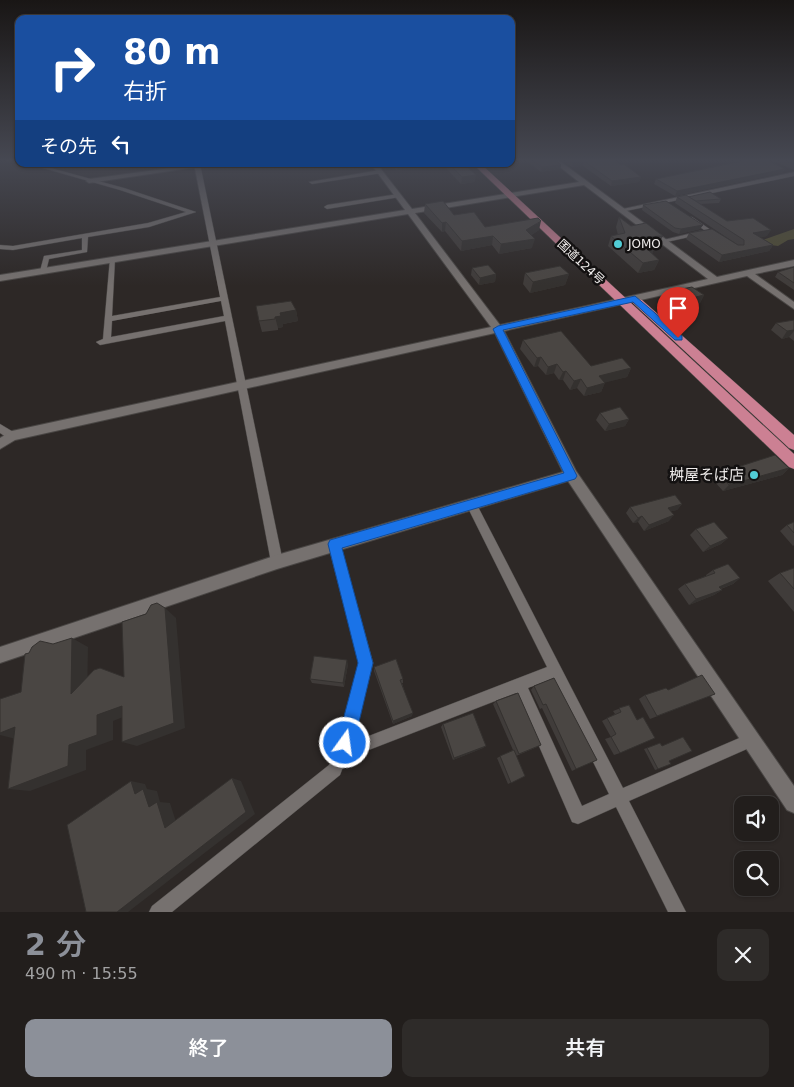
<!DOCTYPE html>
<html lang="ja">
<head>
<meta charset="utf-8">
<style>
	body { margin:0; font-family:"DejaVu Sans","Noto Sans JP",sans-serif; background:#2e2b29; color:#f1f3f6; height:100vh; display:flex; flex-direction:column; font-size:19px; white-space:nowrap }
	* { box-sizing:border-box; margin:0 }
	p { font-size:16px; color:#a2a2a3 }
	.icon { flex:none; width:28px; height:28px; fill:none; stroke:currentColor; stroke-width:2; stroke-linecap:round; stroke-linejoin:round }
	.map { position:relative; height:912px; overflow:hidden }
	.details { display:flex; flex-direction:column; background:#221e1c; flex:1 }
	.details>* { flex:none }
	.guide { position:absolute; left:15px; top:15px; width:500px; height:152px; border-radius:10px; box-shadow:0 1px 4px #0004,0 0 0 1px #3f3c3b; background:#1a4fa0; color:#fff; overflow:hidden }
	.fabs { position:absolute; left:734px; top:796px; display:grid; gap:10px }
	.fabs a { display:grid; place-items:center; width:45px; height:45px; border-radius:10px; background:#221e1c; box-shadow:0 1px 4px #0004,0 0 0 1px #3f3c3b; font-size:25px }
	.pin { position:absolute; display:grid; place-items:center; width:42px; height:42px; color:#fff; margin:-51px -21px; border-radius:50% 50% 50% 0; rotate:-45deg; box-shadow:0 0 5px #0007 }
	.pin .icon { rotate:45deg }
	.me { position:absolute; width:55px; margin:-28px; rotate:14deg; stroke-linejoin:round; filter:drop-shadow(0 0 4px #0008) }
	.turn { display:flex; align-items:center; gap:18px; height:105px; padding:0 25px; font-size:22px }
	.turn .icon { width:65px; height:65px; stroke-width:2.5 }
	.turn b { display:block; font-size:35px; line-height:42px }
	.then { display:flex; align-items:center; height:48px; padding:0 25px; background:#0003; gap:10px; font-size:19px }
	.round { display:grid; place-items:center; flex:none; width:52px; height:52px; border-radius:10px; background:#2e2b29 }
	.head { display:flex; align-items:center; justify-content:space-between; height:85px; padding:0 25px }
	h1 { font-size:30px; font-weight:600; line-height:38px; color:#8c9099 }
	.action { display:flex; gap:10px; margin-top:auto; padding:10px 25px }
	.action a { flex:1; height:58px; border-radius:10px; background:#8c9099; color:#fff; font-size:20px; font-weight:600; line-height:58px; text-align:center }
	.action a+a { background:#2e2b29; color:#f1f3f6 }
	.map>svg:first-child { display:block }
	.green { fill:#504d32 }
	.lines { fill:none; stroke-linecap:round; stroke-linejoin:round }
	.minor-casing { stroke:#494644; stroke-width:1 }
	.tertiary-casing { stroke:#494644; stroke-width:2 }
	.trunk-casing { stroke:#494644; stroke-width:1 }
	.minor { fill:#76716f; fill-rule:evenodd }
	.tertiary { fill:#76716f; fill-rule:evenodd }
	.trunk { fill:#cc8093; fill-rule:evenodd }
	.wall { fill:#403c3a }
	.shaded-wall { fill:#34312f }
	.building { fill:#4a4643; stroke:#34312f }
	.route { fill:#1a73e8; stroke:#114b97 }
	.poi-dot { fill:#51ccd5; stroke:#131111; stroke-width:2 }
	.labels { text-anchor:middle; stroke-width:5; stroke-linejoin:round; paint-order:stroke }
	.far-poi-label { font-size:12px; fill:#efeceb; stroke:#131111; text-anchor:start }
	.far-street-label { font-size:12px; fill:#efeceb; stroke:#131111 }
	.poi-label { font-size:15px; fill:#efeceb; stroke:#131111; text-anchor:end }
</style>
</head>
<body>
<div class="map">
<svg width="794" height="912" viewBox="0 0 794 912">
	<rect width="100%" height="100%" fill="#2d2826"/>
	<!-- green -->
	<path class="green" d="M794,229V239L788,240L778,246L764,244L760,241Z"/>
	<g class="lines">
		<defs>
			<g id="minor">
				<path d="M5,159H19V163L6,160Z"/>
				<path d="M29,164H36L124,188L196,212L149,227L88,237L87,252L49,259L46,271L41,272L40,271L44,256L82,250V238L13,250L0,249V245L13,246L148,223L186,212L120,190Z"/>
				<path d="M194,164H200L283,562L281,566L277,567L273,566L271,562L225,321L100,345L96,342L103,339L110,258L115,259L112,316L220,297ZM221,301L224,316L111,337L112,321Z"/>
				<path d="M380,170L382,171V173L312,184L309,182Z"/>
				<path d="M794,172V176L621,212L618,210Z"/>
				<path d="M398,194L400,195V197L327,209L324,207L327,205Z"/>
				<path d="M688,217H692L721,237L716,238L688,219Z"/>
				<path d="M701,231L703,232V234L662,243L659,241Z"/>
				<path d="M0,424L15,433L17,436L15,439H9L0,433Z"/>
				<path d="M471,499L475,501L623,788L751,733L756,735L758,740L756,745L629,801L686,912H668L616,807L578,824L572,822L516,693L361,753L349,751L340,775L172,912H149L152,906L329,765L338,743L359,663L328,544L330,540L334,539L338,540L340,544L373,663L354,737L361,739L547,667L466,504L467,501ZM552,679L609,794L582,806L528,688Z"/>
			</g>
			<g id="tertiary">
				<path d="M550,159H557L717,277L794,260V266L755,274L794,302V309L747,276L504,331L576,471L794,786V813L787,810L568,481L277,569L0,663V647L277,555L563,472L495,333L15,440L0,449V438L12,431L491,327L408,214L0,281V275L405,210L371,164H377L412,209L579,182ZM584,185L708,279L500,325L415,213Z"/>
				<path d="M201,164H217L89,183L86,181L89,179Z"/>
			</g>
			<g id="trunk">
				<path d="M473,164H481L794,454V469L789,467Z"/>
				<path d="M638,299L642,300L794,435V450L789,448L634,304L632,302Z"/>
			</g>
		</defs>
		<!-- minor casing -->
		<use href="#minor" class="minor-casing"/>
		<!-- tertiary casing -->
		<use href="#tertiary" class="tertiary-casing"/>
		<!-- trunk casing -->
		<use href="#trunk" class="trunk-casing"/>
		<!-- minor -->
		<use href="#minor" class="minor"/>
		<!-- tertiary -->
		<use href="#tertiary" class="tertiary"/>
		<!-- trunk -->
		<use href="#trunk" class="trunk"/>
	</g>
	<!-- wall -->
	<g class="wall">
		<path d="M524,159H554L561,165L560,169L541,172Z"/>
		<path d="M559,159H612L641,177L639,182L611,186L583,166L572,167Z"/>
		<path d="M727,159H765L785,169L782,173L675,196L654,184L656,179L734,162Z"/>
		<path d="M768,159H794V170Z"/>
		<path d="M391,164H464L475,182L461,184L443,165L397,171Z"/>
		<path d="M677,197L721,199L719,203L700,204L727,221L767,236L760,237L773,245L769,251L719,262L686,239L689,233L738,245L675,203Z"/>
		<path d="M425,204L485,227L539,230L531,235L532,248L499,254L492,245L461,251L445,231L442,232L424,213Z"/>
		<path d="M643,205L703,225L700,229L679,234L673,232L642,210Z"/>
		<path d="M619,217L631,226L663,236L658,246H655L652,254L659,260L654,270L638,273L608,246L611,236L618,235L616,227Z"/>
		<path d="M794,267V290L775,277L778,272Z"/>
		<path d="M472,268L496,274L495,282L479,285L471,275Z"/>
		<path d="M525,273L569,274L565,285L530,293L523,284Z"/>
		<path d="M672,291L704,295L700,303L679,307L668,298Z"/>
		<path d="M296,310L298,321L283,324V327L278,328V330L262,332L259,321Z"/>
		<path d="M794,320V341L789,337L782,339L771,330L776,323Z"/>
		<path d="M523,340L591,366L631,368L627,377L605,382L601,392L584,396L577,388L570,390L563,380H559L554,373L546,375L538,366L534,367L520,349Z"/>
		<path d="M600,413L629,419L625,426L605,431L596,420Z"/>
		<path d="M789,468L782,475L723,491L713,480L719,473Z"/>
		<path d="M682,504L677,510L671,511L669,521L644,531L638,522L633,523L626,513L630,507Z"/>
		<path d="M794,522V545L793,546L780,531L787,525Z"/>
		<path d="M696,529L728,538L721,544L703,552L690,535Z"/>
		<path d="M794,568V612L768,581L780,573Z"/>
		<path d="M713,570L740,578L733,584L721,589L722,590L714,595L689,605L678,589L685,584L706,576V575Z"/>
		<path d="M348,664L344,687L312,683L310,679Z"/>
		<path d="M374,667L403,679V683H402L412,716L393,724L374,671Z"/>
		<path d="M554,678L576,769L572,771L542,708L540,709L531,690L534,686Z"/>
		<path d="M668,690L715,694L650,719L639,699L645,695Z"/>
		<path d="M496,701L537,747L516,756L525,776L508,784L497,758L513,750L493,704Z"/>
		<path d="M629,705L620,753L614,755L605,739L611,737L602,721L615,714L613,711Z"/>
		<path d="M443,724L486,746L483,748L453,760L441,727Z"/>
		<path d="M660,743L669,761L658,769L655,770L644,749Z"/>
	</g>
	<!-- shaded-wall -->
	<g class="shaded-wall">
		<path d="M584,161L583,166L572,167L573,163Z"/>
		<path d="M397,164H443V165L397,171Z"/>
		<path d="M561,165L560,169L541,172L542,167Z"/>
		<path d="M785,169L782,173L675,196L677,191Z"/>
		<path d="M476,175L475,182L461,184L462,177Z"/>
		<path d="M641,177L639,182L611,186L612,181Z"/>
		<path d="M541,221L539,230L525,240L526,230Z"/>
		<path d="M446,222L445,231L442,232V223Z"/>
		<path d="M703,225L700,229L679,234L681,229Z"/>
		<path d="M771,230L767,236L749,239L753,233Z"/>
		<path d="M493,236L492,245L461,251L462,241Z"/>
		<path d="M535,239L532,248L499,254L501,244Z"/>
		<path d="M773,245L769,251L719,262L722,255Z"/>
		<path d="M655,246L651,257L646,248Z"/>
		<path d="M659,260L654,270L638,273L643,263Z"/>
		<path d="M496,274L495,282L479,285L480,278Z"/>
		<path d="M569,274L565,285L530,293L533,282Z"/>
		<path d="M704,295L700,303L679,307L683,300Z"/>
		<path d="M296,310L298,321L283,324V327L278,328L275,317L280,313Z"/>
		<path d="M794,330V331L789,337L782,339L787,331Z"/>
		<path d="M541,357L538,366L534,367L537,358Z"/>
		<path d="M557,364L554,373L546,375L548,367Z"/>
		<path d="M631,368L627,377L596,385L599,376Z"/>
		<path d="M566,371L563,380H559L563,372Z"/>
		<path d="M581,379L577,388L570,390L574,381Z"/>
		<path d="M605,383L601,392L584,396L587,388Z"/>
		<path d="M629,419L625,426L605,431L609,424Z"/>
		<path d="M789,468L782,475L723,491L729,485Z"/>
		<path d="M682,504L677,510L663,513L668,508Z"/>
		<path d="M674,515L669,521L644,531L649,525Z"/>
		<path d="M642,516L638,522L633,523L638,518Z"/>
		<path d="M728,538L721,544L703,552L710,546Z"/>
		<path d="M740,578L733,584L712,592L719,587Z"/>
		<path d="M722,590L714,595L689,605L696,599Z"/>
		<path d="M165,608L176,618L185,728L137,746L122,742Z"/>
		<path d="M72,638L88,647L87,700L71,694Z"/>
		<path d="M347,660L348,664L344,687L343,683Z"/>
		<path d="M122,706L136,712L113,721V740L86,750V770L30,791L8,789L97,715Z"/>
		<path d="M413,713L412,716L393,724V721Z"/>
		<path d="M15,727L16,739L0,735V733Z"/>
		<path d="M486,746L483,748L453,760L454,758Z"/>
		<path d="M232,778L241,781L255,814L128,912H117Z"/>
		<path d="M131,781L145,784L147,789L157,791L160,802L170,803L178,828H165L149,807L135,794Z"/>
	</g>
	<!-- building -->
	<g class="building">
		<path d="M531,159H554L561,165L542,167Z"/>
		<path d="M567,159H612L621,165L624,164L641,177L612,181L584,161L573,163Z"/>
		<path d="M738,159H765L785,169L677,191L656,179L742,161Z"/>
		<path d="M781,159H794V164Z"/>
		<path d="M449,164H464L476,175L462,177Z"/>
		<path d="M710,192L721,199L696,201L688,197Z"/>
		<path d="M686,195L727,221L753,218L771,230L753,233L773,245L722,255L689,233L712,229L738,245H744V240L677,197Z"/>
		<path d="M443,201L454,215L474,212L485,227L538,218L541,221L526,230L535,239L501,244L493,236L462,241L446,222L442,223L425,204Z"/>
		<path d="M666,201L703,225L681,229L675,228L643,205Z"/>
		<path d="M619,217L631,226L646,223L663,236L643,237L655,246L646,248L659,260L643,263L611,236L625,233Z"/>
		<path d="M488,265L496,274L480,278L472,268Z"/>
		<path d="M560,266L569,274L533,282L525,273Z"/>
		<path d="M794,267V283L778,272Z"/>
		<path d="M692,287L704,295L683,300L672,291Z"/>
		<path d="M291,301L296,310L280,313L281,316L275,317V319L259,321L256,306Z"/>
		<path d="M794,320V330L787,331L776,323Z"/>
		<path d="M561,331L591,366L622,358L631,368L599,376L605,383L587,388L581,379L574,381L566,371L563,372L557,364L548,367L541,357L537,358L523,340Z"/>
		<path d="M620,407L629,419L609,424L600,413Z"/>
		<path d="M775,455L789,468L729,485L719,473Z"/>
		<path d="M675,495L682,504L668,508L674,515L649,525L642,516L638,518L630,507Z"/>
		<path d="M714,522L728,538L710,546L696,529Z"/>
		<path d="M794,522V533L787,525Z"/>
		<path d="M728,564L740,578L719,587L722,590L696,599L685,584L715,573L713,570Z"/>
		<path d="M794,568V589L780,573Z"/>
		<path d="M157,603L165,608L174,723L122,742V706L97,715V735L69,745L68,766L8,789L15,727L0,733V699L21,692L25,654L29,653L32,647L40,641L53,644L72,638L71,694L94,670L100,668L124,677L122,622L146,614L151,605Z"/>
		<path d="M314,656L347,660L343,683L310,679Z"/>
		<path d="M396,659L403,679L400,680L413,713L393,721L374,667Z"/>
		<path d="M702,675L715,694L657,716L645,695L666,688L668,690Z"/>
		<path d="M554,678L597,760L576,769L546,704L543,705L534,686Z"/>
		<path d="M518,693L541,745L519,754L496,701Z"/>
		<path d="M629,705L637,720L643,717L655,738L620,753L611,737L616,734L607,718L621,712L619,708Z"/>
		<path d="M473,713L486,746L454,758L443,724Z"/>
		<path d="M683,737L692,751L669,761L671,764L658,769L647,748L660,743L662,746Z"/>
		<path d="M514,750L525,776L511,783L500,756Z"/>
		<path d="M232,778L246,812L117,912H86L67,825L131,781L135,794L143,789L149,807L157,802L165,828Z"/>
	</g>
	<!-- sky -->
	<linearGradient id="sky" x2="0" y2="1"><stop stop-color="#191615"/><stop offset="0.56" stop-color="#464852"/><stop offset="1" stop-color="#464852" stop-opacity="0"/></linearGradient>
	<rect width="794" height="286" fill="url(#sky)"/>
	<!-- route -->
	<path class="route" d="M635,296L682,336V340H675L633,302L503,330L577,476L575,479L342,548L373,663L354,743L351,749L345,751L339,749L337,743L358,663L328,544L330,540L564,473L493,329L498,326Z"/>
	<!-- markers -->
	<g class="poi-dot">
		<circle cx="618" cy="244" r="5"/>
		<circle cx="754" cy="475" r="5"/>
	</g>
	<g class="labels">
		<!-- far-poi labels -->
		<g class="far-poi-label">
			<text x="628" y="248">JOMO</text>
		</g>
		<!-- far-street labels -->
		<g class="far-street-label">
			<text transform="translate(581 262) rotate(43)" y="4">国道124号</text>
		</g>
		<!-- poi labels -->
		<g class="poi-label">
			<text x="744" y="480">桝屋そば店</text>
		</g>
	</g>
</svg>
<div class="fabs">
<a><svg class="icon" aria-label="sound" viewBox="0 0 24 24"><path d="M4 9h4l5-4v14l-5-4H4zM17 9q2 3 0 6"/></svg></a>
<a><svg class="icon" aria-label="search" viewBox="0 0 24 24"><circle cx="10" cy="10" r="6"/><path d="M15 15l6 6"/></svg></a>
</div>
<div class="pin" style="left:678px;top:338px;background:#d93025"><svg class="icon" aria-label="arrive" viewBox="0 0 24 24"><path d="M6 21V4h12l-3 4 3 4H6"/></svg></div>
<svg class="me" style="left:345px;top:743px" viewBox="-20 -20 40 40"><circle r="17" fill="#1a73e8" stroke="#fff" stroke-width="3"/><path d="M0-11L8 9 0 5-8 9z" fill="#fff"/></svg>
<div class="guide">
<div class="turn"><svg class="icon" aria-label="right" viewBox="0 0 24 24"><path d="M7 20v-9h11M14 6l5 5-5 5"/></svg><div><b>80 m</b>右折</div></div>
<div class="then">その先<svg class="icon" aria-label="left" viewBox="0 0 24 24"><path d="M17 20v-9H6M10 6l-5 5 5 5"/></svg></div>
</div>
</div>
<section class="details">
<div class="head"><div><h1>2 分</h1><p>490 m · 15:55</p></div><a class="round"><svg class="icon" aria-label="close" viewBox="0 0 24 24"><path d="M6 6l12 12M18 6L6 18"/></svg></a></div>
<div class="action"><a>終了</a><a>共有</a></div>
</section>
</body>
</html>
